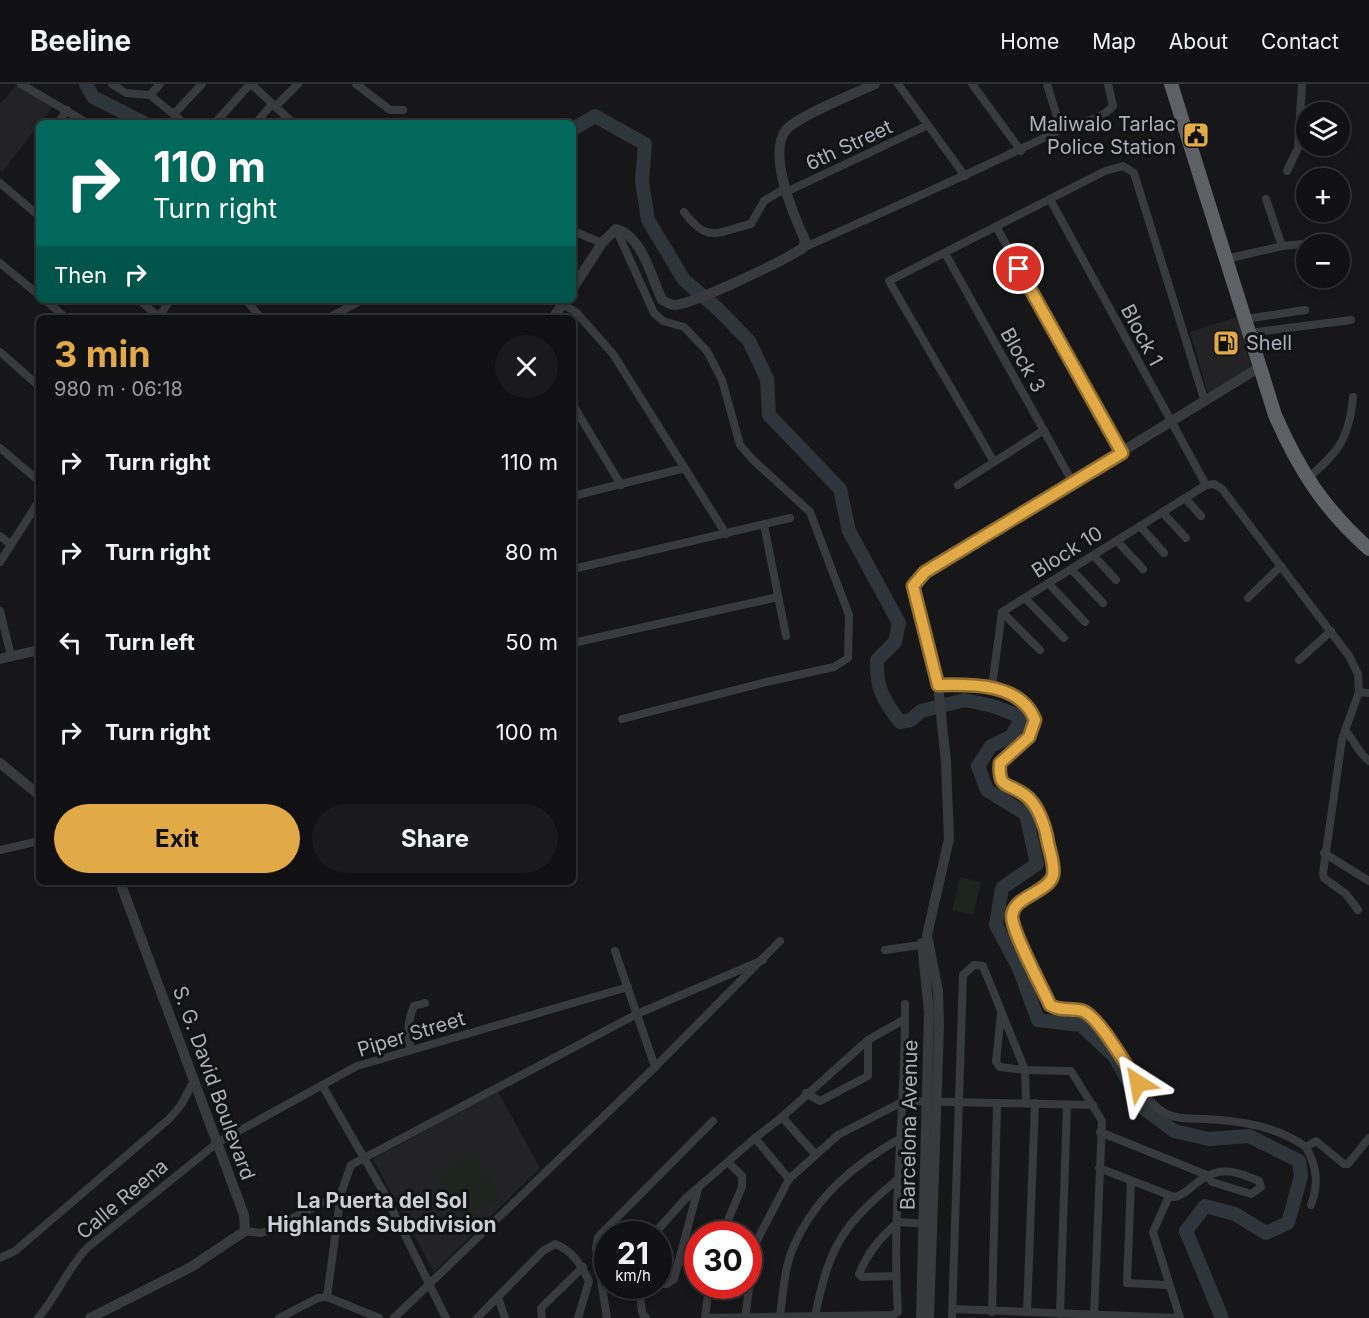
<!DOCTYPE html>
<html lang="en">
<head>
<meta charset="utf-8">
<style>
	body { margin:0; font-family:Inter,sans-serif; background:#1a1a1c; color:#f1f3f6; height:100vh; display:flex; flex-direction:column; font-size:22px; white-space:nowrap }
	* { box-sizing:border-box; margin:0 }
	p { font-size:20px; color:#9c9da0 }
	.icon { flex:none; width:33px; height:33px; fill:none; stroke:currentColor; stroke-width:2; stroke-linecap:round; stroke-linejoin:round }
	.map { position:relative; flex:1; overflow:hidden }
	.panel { position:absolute; left:36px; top:231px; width:540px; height:570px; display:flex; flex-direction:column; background:#111113; border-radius:9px; box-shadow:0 3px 9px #0003,0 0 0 2px #303133 }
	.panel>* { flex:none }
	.banner { position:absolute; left:36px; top:36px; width:540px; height:183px; border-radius:9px; box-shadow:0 3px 9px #0003,0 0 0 2px #303133; background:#00695c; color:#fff; overflow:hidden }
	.buttons { position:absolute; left:1296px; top:18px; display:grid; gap:12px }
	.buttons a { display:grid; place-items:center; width:54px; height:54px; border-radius:50%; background:#111113; box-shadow:0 3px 9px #0003,0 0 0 2px #303133; font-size:30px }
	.speed { position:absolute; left:594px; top:1137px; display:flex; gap:12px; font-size:30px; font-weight:700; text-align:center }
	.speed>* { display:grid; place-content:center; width:78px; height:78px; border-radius:50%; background:#111113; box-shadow:0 3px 9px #0003,0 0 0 2px #303133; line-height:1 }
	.speed small { font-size:15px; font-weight:400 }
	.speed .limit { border:9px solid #d22; background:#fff; color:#111 }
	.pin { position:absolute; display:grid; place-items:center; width:51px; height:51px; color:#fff; margin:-26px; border:3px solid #fff; border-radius:50%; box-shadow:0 2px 6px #0007 }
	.me { position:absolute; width:66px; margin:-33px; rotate:326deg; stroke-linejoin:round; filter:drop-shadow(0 0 4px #0008) }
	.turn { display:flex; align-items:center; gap:21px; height:126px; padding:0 18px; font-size:27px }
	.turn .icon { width:78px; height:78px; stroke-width:2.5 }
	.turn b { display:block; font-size:42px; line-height:51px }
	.then { display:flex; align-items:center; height:57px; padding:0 18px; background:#0003; gap:12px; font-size:22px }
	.round { display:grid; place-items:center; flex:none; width:63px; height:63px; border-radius:32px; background:#1a1a1c }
	.summary { display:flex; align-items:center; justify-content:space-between; height:102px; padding:0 18px }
	h1 { font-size:36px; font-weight:700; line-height:45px; color:#e1aa47 }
	.primary-button { display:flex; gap:12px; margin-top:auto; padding:12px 18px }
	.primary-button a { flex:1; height:69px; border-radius:36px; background:#e1aa47; color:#111; font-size:24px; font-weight:700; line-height:69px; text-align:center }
	.primary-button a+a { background:#1a1a1c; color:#f1f3f6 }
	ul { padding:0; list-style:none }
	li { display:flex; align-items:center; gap:18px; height:90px; padding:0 18px }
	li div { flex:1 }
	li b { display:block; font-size:22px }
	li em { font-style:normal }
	header { display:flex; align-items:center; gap:36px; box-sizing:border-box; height:84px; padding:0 30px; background:#111113; border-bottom:2px solid #303133 }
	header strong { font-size:28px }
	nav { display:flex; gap:33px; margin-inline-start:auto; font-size:21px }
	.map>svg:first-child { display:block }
	.built { fill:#232326 }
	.green { fill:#1e241e }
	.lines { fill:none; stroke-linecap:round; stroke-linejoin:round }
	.river { stroke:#2e363c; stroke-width:14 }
	.minor { stroke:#393a3e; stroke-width:8 }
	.tertiary { stroke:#393a3e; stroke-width:10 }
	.trunk { stroke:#5d6065; stroke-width:14 }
	.route-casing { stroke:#926e2e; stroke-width:15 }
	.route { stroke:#e1aa47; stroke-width:10 }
	.labels { text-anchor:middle; stroke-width:6; stroke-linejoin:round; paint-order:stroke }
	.poi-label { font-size:20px; fill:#abafb8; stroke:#121214; text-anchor:end }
	.street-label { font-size:20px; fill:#abafb8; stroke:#121214 }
	.neighbourhood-label { font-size:21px; font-weight:bold; fill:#cbced4; stroke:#121214 }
</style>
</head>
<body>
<header>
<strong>Beeline</strong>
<nav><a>Home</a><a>Map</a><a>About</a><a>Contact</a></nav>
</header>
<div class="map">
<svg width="1369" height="1234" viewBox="0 0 1369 1234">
	<rect width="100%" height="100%" fill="#171719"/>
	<!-- built -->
	<g class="built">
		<path d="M17,1L55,20L2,88L0,86V20Z"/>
		<path d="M1237,233L1251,283L1208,310L1190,248Z"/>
		<path d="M498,1008L540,1084L434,1188L373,1075Z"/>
	</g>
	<!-- green -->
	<g class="green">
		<path d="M960,793L981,798L973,831L952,826Z"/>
		<path d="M473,1070L499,1113L463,1133L438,1090Z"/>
	</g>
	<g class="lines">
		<!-- river -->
		<g class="river">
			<path d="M86,0L93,13L144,39"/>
			<path d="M573,45L595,32L645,60L642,97L648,136L684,196L718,225L749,257L767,295L769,331L840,405L849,447L899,539L895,558L877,576C876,604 883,616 900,638L911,636L921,627L965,616L993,622L1022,633L1012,652L991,662L978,682L987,706L1026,730L1037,780L1002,804L996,841L1019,884L1038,936L1081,941L1115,973L1142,1023L1174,1047L1209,1055L1249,1052L1299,1077L1301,1092L1288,1139L1266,1149L1235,1130L1205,1122L1186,1147L1222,1234"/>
		</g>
		<!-- minor -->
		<g class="minor">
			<path d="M21,0L87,39"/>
			<path d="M112,0L126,9L150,11"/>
			<path d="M160,0L150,11L184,39"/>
			<path d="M251,0L293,39"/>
			<path d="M356,0L390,26H403"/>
			<path d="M898,0L965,92"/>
			<path d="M972,0L1021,67"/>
			<path d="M1047,0L1061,46"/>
			<path d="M275,23L298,0"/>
			<path d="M174,30L202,0"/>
			<path d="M58,39L67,26"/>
			<path d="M215,39L250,0"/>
			<path d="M256,39L272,20"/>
			<path d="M1287,87L1298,64L1302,0"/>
			<path d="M0,99L39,132"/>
			<path d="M784,109L926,42"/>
			<path d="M1051,117L1206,401"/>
			<path d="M684,128C708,161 719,147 751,140L764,117L784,105"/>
			<path d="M997,144L1122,369"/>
			<path d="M616,145L654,229L663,237L684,243L707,267L722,296L740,361L753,376L810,428L849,531L848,574L834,583L766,598L622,635"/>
			<path d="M573,147L602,159"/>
			<path d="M1282,162L1312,159"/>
			<path d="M803,164C889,125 975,88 1060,46C1076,39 1102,36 1113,22L1108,0"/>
			<path d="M945,169L1073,399"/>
			<path d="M1226,175L1282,162L1266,115"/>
			<path d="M0,179L39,211"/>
			<path d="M45,216L66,234"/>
			<path d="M139,216L159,233"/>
			<path d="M246,216L261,234"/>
			<path d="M555,216L576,228L613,270L726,450"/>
			<path d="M158,234L170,216"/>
			<path d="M328,234L362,216"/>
			<path d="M1245,235L1305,226"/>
			<path d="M1249,249L1351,236"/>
			<path d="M0,268L39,302"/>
			<path d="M573,321L621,401"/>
			<path d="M0,364L39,397"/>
			<path d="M994,378L889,197L1105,87L1123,82L1134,89L1205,318"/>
			<path d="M1307,395C1338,368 1349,356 1353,313"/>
			<path d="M958,401L1044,346"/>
			<path d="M1206,401L1214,400L1222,405L1349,572L1358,590L1359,608L1342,655L1323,789L1324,794L1346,810L1358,826"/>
			<path d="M573,412L685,384"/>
			<path d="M1185,414L1201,432"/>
			<path d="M1163,429L1186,454"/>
			<path d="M764,441L786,552"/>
			<path d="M1140,442L1164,469"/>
			<path d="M0,452L10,460"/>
			<path d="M1117,457L1143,485"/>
			<path d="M1094,472L1116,496"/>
			<path d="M0,478L39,417"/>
			<path d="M573,485L790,434"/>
			<path d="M1072,486L1103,519"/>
			<path d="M1049,500L1085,538"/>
			<path d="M1025,514L1064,554"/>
			<path d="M1248,514L1281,482"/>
			<path d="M0,527L11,572"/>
			<path d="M1002,528L1040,566"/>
			<path d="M573,559L778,513"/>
			<path d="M1299,576L1331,547"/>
			<path d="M993,595L1002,528L1206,401"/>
			<path d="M938,601C971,600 1020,599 1035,636L1029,653L1001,679C998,713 1021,699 1035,722C1043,736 1055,774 1053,790C1052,804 1019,814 1012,832L1025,868L1051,921C1066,930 1083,923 1096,938C1119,964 1136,1012 1165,1029C1178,1036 1192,1034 1206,1035C1242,1037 1276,1042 1306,1063L1316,1057L1344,1080H1348L1369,1054"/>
			<path d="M1359,608L1369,609"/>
			<path d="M1345,647C1355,656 1358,669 1369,677"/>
			<path d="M0,766L39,757"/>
			<path d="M1324,769L1369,797"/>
			<path d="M885,866L927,860"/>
			<path d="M615,867L655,983"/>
			<path d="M1001,930L996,978L1000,983L1025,986L1026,1018"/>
			<path d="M411,966C407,951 407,937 414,922L425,919"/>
			<path d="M322,1001L383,1107L446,1234"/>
			<path d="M806,1009L820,1017L868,992V956"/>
			<path d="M755,1054L782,1033"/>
			<path d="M1306,1063C1317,1083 1319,1100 1311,1121"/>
			<path d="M815,1070L782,1033L868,956L905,935"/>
			<path d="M1099,1084L1174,1113C1182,1112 1188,1106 1194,1101C1219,1081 1232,1086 1259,1097L1261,1103L1251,1110L1212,1098L1207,1091L1100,1048"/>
			<path d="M1131,1097L1127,1199L1168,1201"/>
			<path d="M1169,1112L1153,1148L1180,1234"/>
			<path d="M245,1147L261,1149L270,1146L341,1109"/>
			<path d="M654,1150L686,1114L755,1054L789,1095"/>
			<path d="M722,1150L742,1103V1092L728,1078"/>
			<path d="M0,1174L15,1167L169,1035L181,1021L194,997"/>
			<path d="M895,1192L862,1193L859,1190C868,1168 880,1154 898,1138L928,1140"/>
			<path d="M658,1200H667L674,1195L698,1105"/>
			<path d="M639,1202L642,1229L646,1234"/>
			<path d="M327,1213L341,1109L351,1081L637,930L763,876"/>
			<path d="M498,1213L505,1234"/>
			<path d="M953,1225L1179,1234"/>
			<path d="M992,1228L997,1019"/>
			<path d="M1027,1228L1035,1019"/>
			<path d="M1060,1230L1067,1021"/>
			<path d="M780,1232C783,1211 784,1185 793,1164C815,1113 853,1081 901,1054"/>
			<path d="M815,1232C830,1160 842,1142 898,1095"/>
			<path d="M38,1234C57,1212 67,1185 87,1164L217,1059L357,982L628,903"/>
			<path d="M279,1234L318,1214L327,1213L379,1234"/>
			<path d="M394,1234L655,983L780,857"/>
			<path d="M477,1234L543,1167L555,1160C572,1166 581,1181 589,1197L578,1234"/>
			<path d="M542,1234L541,1224L583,1183"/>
			<path d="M607,1234L596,1164L598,1153L713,1037"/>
			<path d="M705,1234L709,1202"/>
			<path d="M708,1234L893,1231L898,1228C891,1126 906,1023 905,920"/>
			<path d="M745,1234L755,1160L789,1095L838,1051L904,1017L1093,1021"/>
			<path d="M952,1234L963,891L974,881L983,882L1025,986L1071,987L1102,1037L1094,1232"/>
		</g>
		<!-- tertiary -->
		<g class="tertiary">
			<path d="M573,204L602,159L616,145C642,151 652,195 662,216C666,218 670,221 675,221C696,219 783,177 803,164L805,156C794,132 767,70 786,46C797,32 856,9 875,0"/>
			<path d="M553,234L565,216"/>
			<path d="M0,575L39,566"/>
			<path d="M0,679L39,711"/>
			<path d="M90,1234L191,1183L245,1147L244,1131L120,798"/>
			<path d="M921,1234L929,928L922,859"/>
			<path d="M929,1234L939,942L938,907L927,851L949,755L946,679L938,601L913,502L925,488L1260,283"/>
		</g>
		<!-- trunk -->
		<path class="trunk" d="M1171,0L1275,331C1299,386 1324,425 1369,465"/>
	</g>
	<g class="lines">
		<defs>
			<path id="route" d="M1019,185L1122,369L925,488L913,502L938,601C971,600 1021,599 1035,636L1029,653L1000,679C998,706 1008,698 1025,711C1038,720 1046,744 1048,759C1050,768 1055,782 1053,791C1049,809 1012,812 1012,833C1013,850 1042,903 1050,921C1061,928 1072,923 1083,927C1100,934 1126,982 1138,999"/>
		</defs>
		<!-- route casing -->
		<use href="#route" class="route-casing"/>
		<!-- route -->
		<use href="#route" class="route"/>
	</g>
	<!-- icons -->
	<defs>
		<symbol id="civic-square" viewBox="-11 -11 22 22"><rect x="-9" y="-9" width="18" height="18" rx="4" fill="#e1aa47" stroke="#121214"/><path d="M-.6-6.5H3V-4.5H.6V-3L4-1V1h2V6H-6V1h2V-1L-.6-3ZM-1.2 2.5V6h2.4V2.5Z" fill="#111"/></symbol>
		<symbol id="fuel-square" viewBox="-11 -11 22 22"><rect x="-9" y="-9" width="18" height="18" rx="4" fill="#e1aa47" stroke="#121214"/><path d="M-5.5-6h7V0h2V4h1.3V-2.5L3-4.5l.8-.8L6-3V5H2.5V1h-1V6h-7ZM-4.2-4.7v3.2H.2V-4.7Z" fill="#111"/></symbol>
	</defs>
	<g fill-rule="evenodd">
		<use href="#civic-square" x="1181" y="36" width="30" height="30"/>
		<use href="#fuel-square" x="1211" y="244" width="30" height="30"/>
	</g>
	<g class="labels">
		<!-- poi labels -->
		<g class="poi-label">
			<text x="1176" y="47">Maliwalo Tarlac<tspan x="1176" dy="23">Police Station</tspan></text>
			<text x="1246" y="266" text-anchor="start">Shell</text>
		</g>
		<!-- street labels -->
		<g class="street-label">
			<text transform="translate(849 61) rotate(-25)" y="7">6th Street</text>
			<text transform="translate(1142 251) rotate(62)" y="7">Block 1</text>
			<text transform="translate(1023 276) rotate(61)" y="7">Block 3</text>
			<text transform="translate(1067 468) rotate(-32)" y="7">Block 10</text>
			<text transform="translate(411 950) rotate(-17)" y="7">Piper Street</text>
			<text transform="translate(214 999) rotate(70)" y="7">S. G. David Boulevard</text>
			<text transform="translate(909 1041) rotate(-89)" y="7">Barcelona Avenue</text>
			<text transform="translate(122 1115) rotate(-40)" y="7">Calle Reena</text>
		</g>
		<!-- neighbourhood labels -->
		<g class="neighbourhood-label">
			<text x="382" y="1124">La Puerta del Sol<tspan x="382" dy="24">Highlands Subdivision</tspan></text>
		</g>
	</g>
</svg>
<div class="buttons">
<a><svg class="icon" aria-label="layers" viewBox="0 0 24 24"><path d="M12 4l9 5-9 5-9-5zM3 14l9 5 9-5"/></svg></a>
<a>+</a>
<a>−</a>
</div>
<div class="speed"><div>21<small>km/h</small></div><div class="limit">30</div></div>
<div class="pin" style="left:1019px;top:185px;background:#d93025"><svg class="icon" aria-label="arrive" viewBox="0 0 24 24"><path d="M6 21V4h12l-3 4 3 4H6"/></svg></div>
<svg class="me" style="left:1138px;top:999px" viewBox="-20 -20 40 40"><path d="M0-17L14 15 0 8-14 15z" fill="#e1aa47" stroke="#fff" stroke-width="4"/></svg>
<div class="banner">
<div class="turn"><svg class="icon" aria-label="right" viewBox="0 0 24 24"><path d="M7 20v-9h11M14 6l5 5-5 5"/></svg><div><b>110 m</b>Turn right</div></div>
<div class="then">Then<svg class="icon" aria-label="right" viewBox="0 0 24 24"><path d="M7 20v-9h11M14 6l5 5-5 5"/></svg></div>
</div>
<section class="panel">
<div class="summary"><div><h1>3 min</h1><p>980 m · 06:18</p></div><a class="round"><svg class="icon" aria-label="close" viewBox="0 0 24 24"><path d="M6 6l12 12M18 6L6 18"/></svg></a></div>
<ul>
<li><svg class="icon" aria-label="right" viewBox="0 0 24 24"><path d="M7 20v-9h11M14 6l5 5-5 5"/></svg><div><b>Turn right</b></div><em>110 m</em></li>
<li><svg class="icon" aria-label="right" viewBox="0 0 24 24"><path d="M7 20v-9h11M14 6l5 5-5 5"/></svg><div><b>Turn right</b></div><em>80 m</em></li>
<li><svg class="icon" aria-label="left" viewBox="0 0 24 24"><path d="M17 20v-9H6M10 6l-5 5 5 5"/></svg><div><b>Turn left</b></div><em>50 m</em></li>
<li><svg class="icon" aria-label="right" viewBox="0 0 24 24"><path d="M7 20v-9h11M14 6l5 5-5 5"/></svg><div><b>Turn right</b></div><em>100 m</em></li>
</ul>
<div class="primary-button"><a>Exit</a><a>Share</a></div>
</section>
</div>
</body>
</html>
